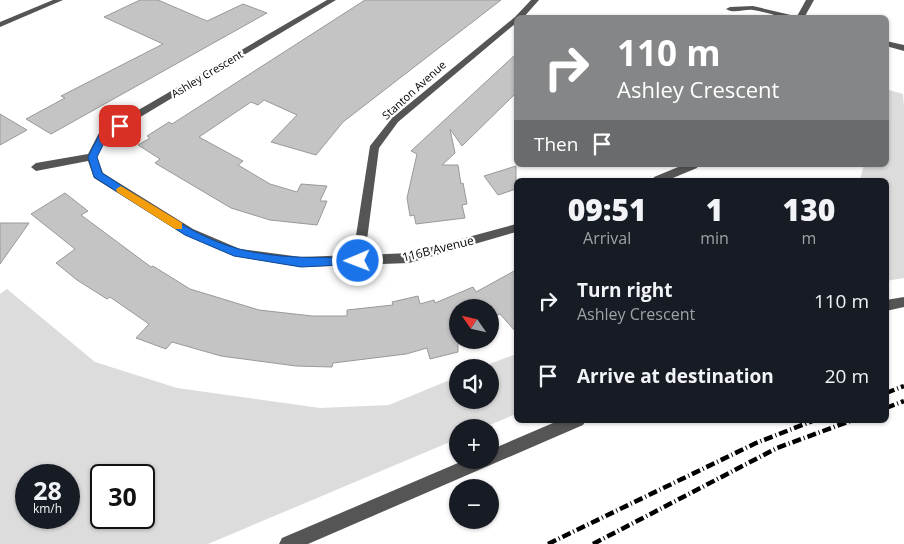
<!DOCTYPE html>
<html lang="en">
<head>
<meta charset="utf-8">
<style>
	body { margin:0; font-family:"Open Sans",sans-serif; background:#242831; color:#f1f3f6; height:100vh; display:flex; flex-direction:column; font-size:19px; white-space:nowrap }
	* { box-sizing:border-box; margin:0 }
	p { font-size:16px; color:#9ea1a6 }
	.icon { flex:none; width:28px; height:28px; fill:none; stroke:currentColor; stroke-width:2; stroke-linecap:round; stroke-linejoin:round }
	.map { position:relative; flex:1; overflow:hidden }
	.panel { position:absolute; left:514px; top:178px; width:375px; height:245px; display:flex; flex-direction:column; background:#171b24; border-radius:8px; box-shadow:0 1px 4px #0004 }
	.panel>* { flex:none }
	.top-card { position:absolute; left:514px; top:15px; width:375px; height:152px; border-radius:8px; box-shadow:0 1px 4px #0004; background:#858687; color:#fff; overflow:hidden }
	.needle { width:32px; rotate:304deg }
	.fabs { position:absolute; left:449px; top:299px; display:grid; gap:10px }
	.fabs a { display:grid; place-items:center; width:50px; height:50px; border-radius:50%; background:#171b24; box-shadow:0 1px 4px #0004; font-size:25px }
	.speed { position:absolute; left:15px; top:464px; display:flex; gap:10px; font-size:25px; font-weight:700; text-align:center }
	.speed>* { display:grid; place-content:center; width:65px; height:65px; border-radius:50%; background:#171b24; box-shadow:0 1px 4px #0004; line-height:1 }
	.speed small { font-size:12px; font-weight:400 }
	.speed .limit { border:2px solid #111; border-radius:8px; background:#fff; color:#111 }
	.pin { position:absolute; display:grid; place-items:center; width:42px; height:42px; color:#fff; margin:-21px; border-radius:10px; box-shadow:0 2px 8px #0006 }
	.me { position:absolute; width:55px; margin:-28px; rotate:269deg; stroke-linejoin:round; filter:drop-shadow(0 0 4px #0008) }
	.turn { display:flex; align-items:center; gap:18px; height:105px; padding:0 20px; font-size:22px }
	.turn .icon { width:65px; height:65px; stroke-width:2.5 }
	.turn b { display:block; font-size:35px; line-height:42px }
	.then { display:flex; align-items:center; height:48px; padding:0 20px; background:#0003; gap:10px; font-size:19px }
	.eta { display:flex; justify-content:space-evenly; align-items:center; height:85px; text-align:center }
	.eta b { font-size:30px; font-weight:800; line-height:35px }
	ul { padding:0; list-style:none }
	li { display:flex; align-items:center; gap:15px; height:75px; padding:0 20px }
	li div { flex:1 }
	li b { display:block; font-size:19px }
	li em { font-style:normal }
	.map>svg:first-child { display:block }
	.green { fill:#dcdcdc; fill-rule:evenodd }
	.building { fill:#c4c4c4; stroke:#999 }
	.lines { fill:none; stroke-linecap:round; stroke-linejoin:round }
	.minor { fill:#555; fill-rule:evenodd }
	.rail { stroke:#000; stroke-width:4.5; stroke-dasharray:9 3 1 3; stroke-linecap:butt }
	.route { fill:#1a73e8; stroke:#114b97 }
	.slow { fill:#f59e0b }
	.labels { text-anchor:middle; stroke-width:4.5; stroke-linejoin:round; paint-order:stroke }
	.far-street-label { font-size:11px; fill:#000; stroke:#fff }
	.street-label { font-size:12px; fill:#000; stroke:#fff }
</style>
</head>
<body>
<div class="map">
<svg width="904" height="544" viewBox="0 0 904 544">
	<rect width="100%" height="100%" fill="#fff"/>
	<!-- green -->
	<g class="green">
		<path d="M886,89L903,94L904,107V278L886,281V180H860L864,165H886Z"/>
		<path d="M7,289L95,362L177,388L320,408L389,405L457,377L458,400H490V368L481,367L516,354V414L485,427L458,428L457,439L208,544H0V294ZM26,475H69V518H26ZM101,475H144V518H101Z"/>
	</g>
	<!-- building -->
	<g class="building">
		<path d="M140,0H158L207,21L243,4L267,13L51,134L26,119L65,98L61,96L163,44L104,17Z"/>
		<path d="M365,0H501L343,122L316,155L271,142L297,115L264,100L258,105L251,102L199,137L243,161L238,165L270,184L297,192L301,184L327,186L320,201H327L317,225L270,220L231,208L155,163L160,159L138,145L150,138L147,136L169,122L172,124Z"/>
		<path d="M516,54V93L462,146L450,129L455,153L442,165H458L461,184L463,183L467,204L462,205L465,218L416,224L414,215L410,216L407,198L417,154L411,151Z"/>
		<path d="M0,114L27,130L0,145Z"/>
		<path d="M516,166V189L498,195L484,176Z"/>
		<path d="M65,193L88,211L81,215L151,267L153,266L190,289L259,310L312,316H347V310L393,305L392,302L418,296L420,304L434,300L435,303L473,287L476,292L516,270V332L500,314L490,318V308H458V352L430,359L427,348L406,354L333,363L332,367L296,366L221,356L172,342L166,349L136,338L149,324L110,297L107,299L77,280L56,263L75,249L31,214Z"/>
		<path d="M0,223H29L0,264Z"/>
	</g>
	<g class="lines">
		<!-- minor -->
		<g class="minor">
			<path d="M53,0H63L0,27V22Z"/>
			<path d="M327,0H336L107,137L97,157L103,173L193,229L240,249L301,257L353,255L370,146L392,118L515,17L531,0H539L523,18H516V23L398,122L379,148L365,255L409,253L516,224V232L409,263L301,267L234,256L185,235L94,178L88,161L36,171L31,167L36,163L88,154L99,133Z"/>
			<path d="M806,0H814L804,18H796Z"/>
			<path d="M753,6L795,16L796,18C780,18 768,12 753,10C744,9 733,14 726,9L730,7Z"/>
			<path d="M886,41L904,45V51L886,46Z"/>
			<path d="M683,165H698L697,168L668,180H653L654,177Z"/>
			<path d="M904,297V307L886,311V300Z"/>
			<path d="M560,420H586L583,425L308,544H279L282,538L465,460H490V450Z"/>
		</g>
		<!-- rail -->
		<g class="rail">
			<path d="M886,393L904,386"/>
			<path d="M886,408L904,401"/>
			<path d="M548,544L756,443L815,420"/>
			<path d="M593,544L777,448L853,420"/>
		</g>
	</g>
	<!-- route -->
	<path class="route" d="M116,124L124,126L107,137L97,157L102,173C145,200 190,236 239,249C278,259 318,258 358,257L361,258V264L301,267L234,256L185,235L94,177L88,157L100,133Z"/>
	<!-- slow -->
	<path class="slow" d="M121,186L182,223V229H175L117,192L116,189Z"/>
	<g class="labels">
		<!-- far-street labels -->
		<g class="far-street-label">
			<text transform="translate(207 74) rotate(-31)" y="4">Ashley Crescent</text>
			<text transform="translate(414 90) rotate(-42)" y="4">Stanton Avenue</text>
		</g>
		<!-- street labels -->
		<g class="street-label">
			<text transform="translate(438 249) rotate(-14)" y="4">116B Avenue</text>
		</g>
	</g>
</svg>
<div class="fabs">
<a><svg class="needle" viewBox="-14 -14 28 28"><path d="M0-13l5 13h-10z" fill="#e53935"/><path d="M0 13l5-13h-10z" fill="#9ea1a6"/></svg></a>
<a><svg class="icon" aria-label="sound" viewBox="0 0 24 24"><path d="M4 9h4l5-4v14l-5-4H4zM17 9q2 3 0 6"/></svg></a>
<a>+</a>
<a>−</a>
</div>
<div class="speed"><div>28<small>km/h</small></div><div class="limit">30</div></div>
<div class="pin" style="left:120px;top:126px;background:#d93025"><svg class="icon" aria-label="arrive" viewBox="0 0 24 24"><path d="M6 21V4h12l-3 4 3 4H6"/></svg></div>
<svg class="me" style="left:358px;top:261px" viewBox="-20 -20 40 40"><circle r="17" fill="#1a73e8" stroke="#fff" stroke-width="3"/><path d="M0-11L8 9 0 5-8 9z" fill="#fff"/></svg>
<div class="top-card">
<div class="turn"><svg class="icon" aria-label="right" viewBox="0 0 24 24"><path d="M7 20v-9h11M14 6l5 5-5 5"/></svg><div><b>110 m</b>Ashley Crescent</div></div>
<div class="then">Then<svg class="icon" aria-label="arrive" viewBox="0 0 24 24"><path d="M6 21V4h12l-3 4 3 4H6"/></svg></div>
</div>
<section class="panel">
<div class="eta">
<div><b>09:51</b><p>Arrival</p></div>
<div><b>1</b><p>min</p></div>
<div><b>130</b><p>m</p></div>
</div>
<ul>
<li><svg class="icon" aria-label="right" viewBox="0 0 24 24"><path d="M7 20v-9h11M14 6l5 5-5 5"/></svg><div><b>Turn right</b><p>Ashley Crescent</p></div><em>110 m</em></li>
<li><svg class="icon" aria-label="arrive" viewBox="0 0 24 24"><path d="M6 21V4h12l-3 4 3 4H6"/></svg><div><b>Arrive at destination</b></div><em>20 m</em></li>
</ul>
</section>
</div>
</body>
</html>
